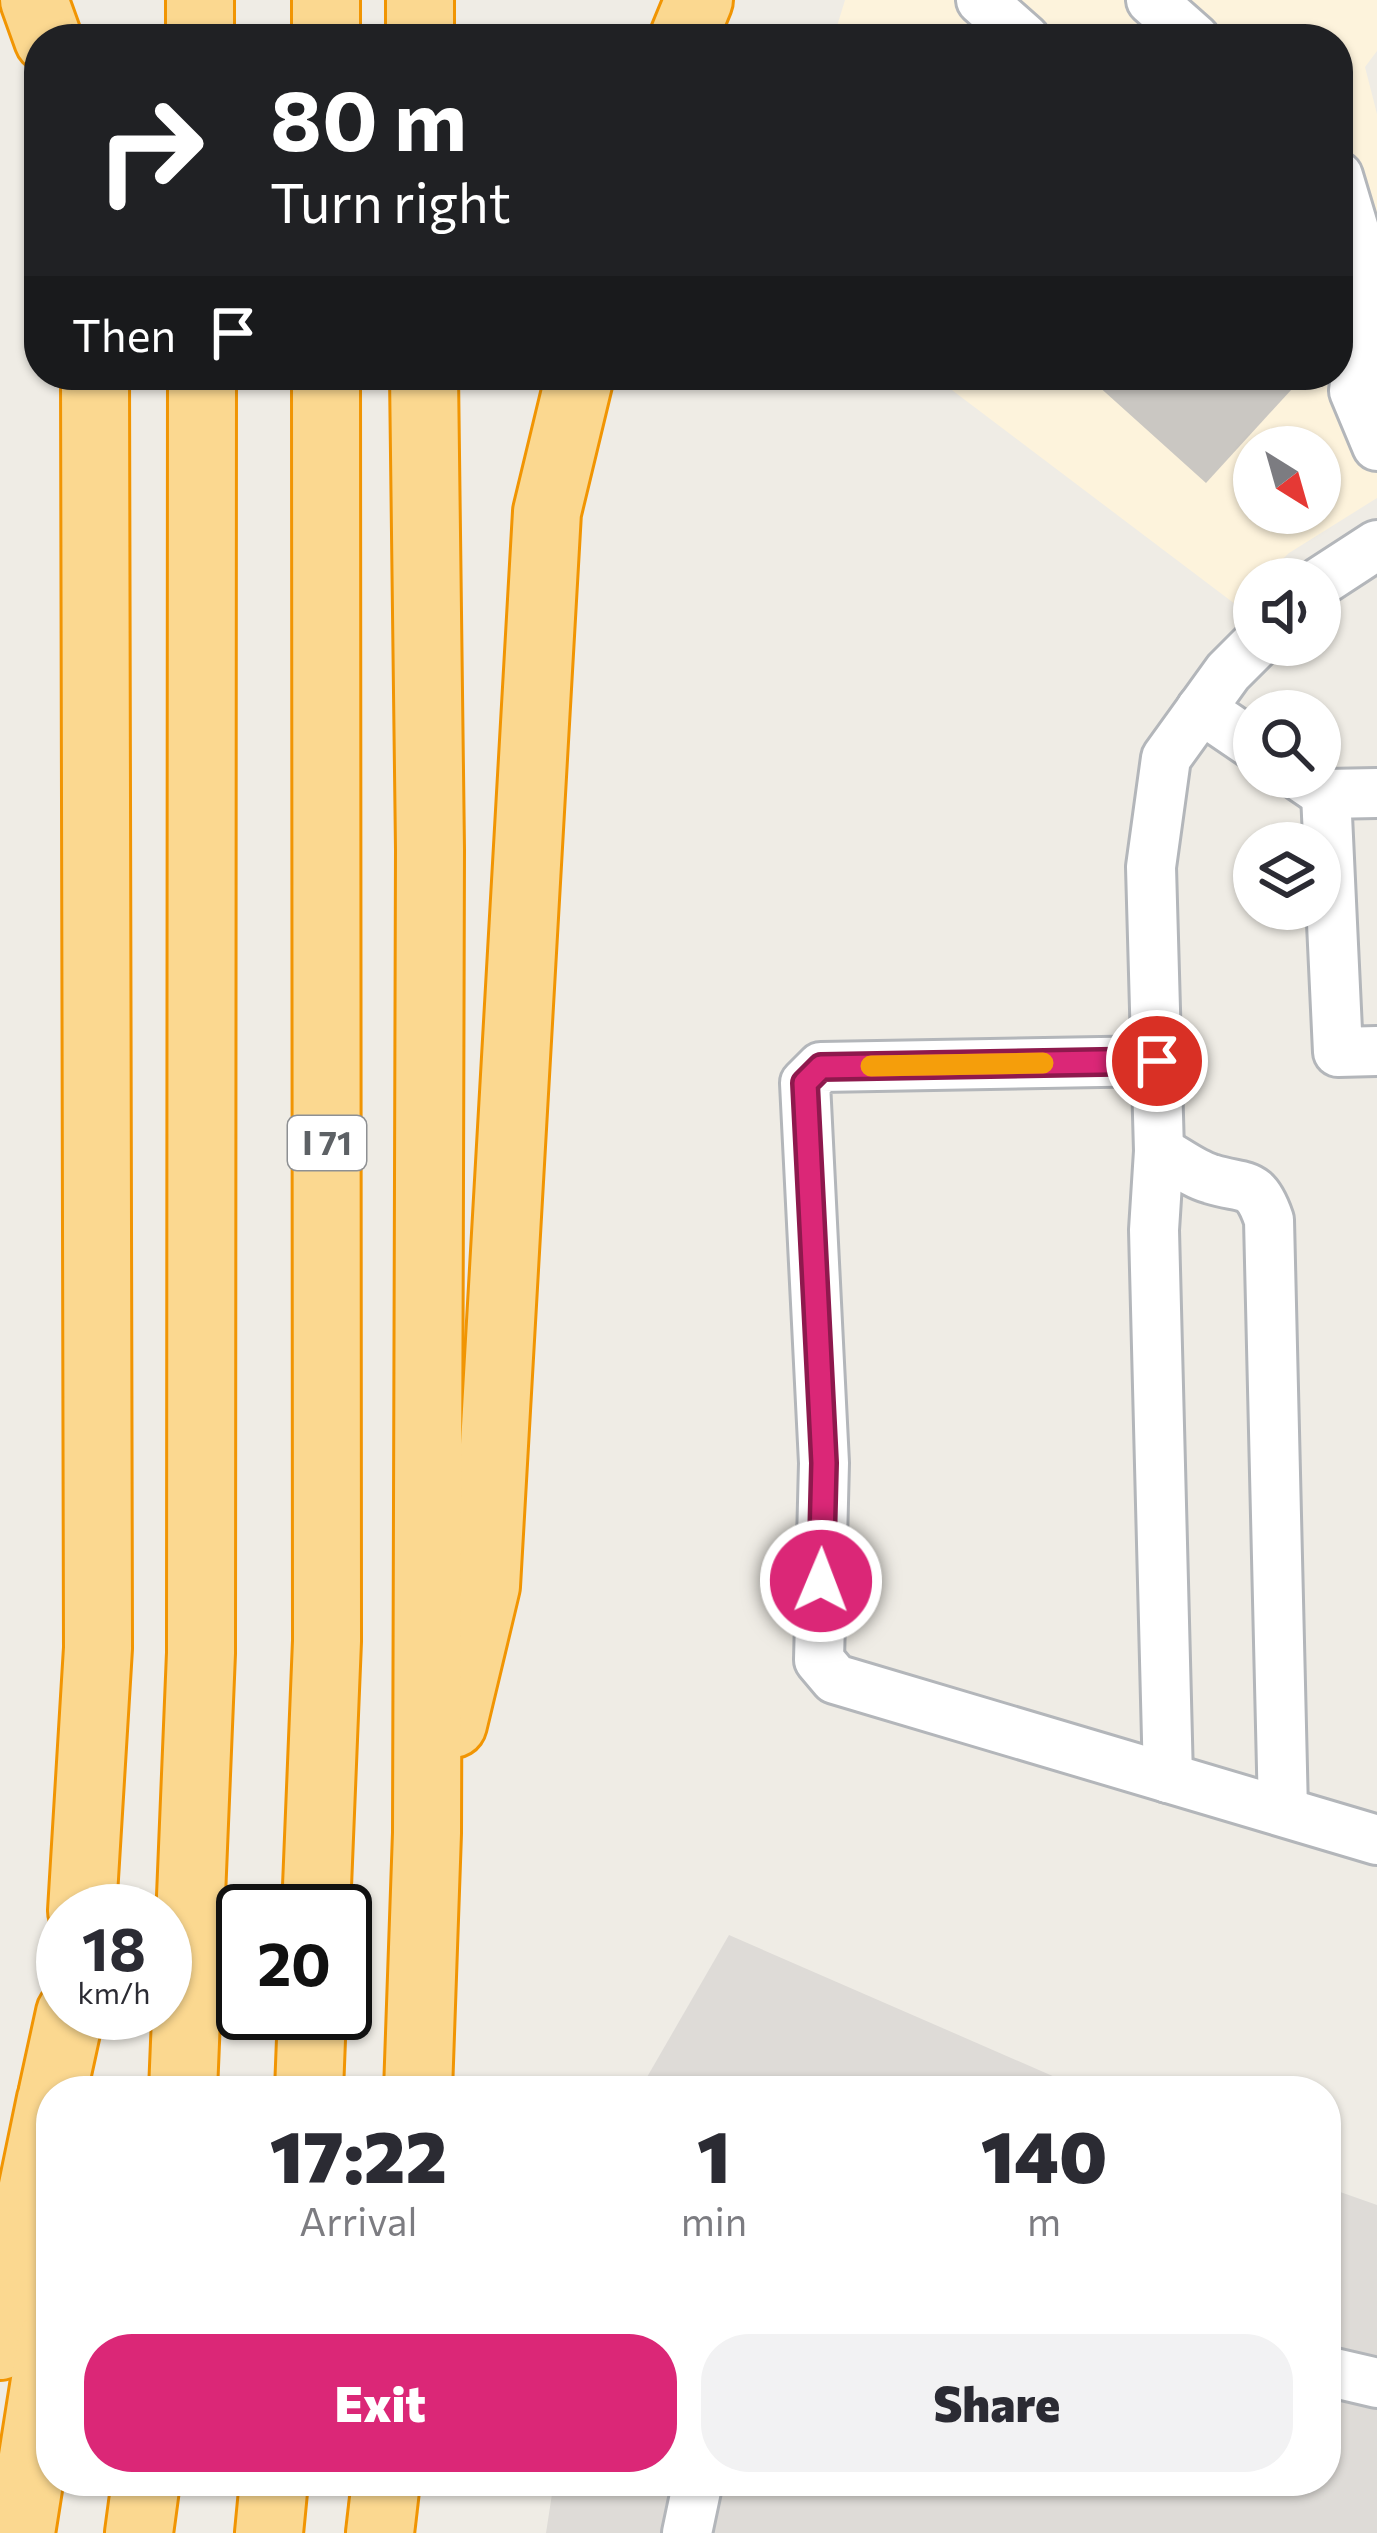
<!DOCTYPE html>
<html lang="en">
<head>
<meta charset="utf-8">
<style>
	body { margin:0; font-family:Commissioner,sans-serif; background:#f2f2f3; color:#2b2b33; height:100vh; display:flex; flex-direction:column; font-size:45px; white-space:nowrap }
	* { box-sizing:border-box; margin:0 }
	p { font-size:39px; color:#7c7c81 }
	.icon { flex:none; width:66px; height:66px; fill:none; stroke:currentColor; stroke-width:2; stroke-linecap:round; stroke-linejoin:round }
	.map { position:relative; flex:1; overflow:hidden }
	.details { position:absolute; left:36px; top:2076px; width:1305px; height:420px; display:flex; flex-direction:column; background:#fff; border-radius:48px; box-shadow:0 3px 9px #0004 }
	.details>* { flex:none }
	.guide { position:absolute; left:24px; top:24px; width:1329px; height:366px; border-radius:48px; box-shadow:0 3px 9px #0004; background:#202124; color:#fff; overflow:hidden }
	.needle { width:78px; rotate:143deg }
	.controls { position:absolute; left:1233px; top:426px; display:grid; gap:24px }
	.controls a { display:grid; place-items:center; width:108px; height:108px; border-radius:50%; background:#fff; box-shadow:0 3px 9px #0004; font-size:60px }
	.speed { position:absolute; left:36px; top:1884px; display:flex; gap:24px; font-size:60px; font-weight:700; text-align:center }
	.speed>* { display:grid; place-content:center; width:156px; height:156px; border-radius:50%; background:#fff; box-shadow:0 3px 9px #0004; line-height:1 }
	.speed small { font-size:30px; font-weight:400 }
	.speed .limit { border:6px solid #111; border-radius:18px; background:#fff; color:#111 }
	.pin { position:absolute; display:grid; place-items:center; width:102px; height:102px; color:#fff; margin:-51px; border:6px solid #fff; border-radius:50%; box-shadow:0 3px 12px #0007 }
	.me { position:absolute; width:132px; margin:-66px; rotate:1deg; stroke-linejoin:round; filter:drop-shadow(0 0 9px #0008) }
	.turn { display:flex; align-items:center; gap:42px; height:252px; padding:0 48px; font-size:54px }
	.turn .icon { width:156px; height:156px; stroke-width:2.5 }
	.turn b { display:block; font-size:84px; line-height:102px }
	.then { display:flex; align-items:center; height:114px; padding:0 48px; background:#0003; gap:24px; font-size:45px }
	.eta { display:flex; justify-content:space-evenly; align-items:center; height:204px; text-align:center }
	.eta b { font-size:72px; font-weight:800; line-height:84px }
	.primary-button { display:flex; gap:24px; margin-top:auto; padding:24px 48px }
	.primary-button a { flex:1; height:138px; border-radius:48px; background:#db2777; color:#fff; font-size:48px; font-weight:800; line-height:138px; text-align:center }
	.primary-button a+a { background:#f2f2f3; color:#2b2b33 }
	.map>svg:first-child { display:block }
	.commercial { fill:#fdf3dc; fill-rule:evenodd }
	.industrial { fill:#dedbd7 }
	.building { fill:#cac7c2 }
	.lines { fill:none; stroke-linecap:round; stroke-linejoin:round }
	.minor-casing { stroke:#b3b6ba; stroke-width:54 }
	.highway-casing { stroke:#f19503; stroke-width:72 }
	.minor { stroke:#fff; stroke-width:48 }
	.highway { stroke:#fbd890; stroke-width:66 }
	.route-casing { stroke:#8e194d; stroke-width:30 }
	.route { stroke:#db2777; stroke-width:21 }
	.slow { stroke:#f59e0b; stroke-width:21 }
	.labels { text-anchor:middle; stroke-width:10; stroke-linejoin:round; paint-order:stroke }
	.shield { fill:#fff; stroke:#8e9093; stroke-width:3 }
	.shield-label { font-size:33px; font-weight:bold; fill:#5d6165 }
</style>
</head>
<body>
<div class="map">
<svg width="1377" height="2533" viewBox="0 0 1377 2533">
	<rect width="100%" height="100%" fill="#efece5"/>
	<!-- commercial -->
	<path class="commercial" d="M845,0H1377V51L1365,67L1377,114V498L1289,553L1262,579H1254V586L1235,604L932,375H1338V39H833ZM1254,447H1320V513H1254Z"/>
	<!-- industrial -->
	<g class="industrial">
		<path d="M729,1935L1087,2091H639Z"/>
		<path d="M1326,2187L1377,2205V2533H546L554,2481H1326Z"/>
	</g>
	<!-- building -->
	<path class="building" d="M1086,375H1277L1292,389L1206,483Z"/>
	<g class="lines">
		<defs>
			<g id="minor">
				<path d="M981,0L1025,39"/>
				<path d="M1151,0L1195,39"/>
				<path d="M1338,176L1369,280L1354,391L1377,446"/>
				<path d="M1320,582L1377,545"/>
				<path d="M1201,709L1254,745"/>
				<path d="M1301,777L1326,794L1377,793"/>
				<path d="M1326,794L1338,1052L1377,1051"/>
				<path d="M1157,1061L821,1067L805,1083L824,1463L819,1660L835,1679L1377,1840"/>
				<path d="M1159,1151C1176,1160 1193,1174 1211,1179C1246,1190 1255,1179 1269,1220L1283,1811"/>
				<path d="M1168,1778L1154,1230L1159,1151L1151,867L1166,758L1228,672L1255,645"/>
				<path d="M1326,2371L1377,2383"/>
				<path d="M687,2533L698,2481"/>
			</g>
			<g id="highway">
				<path d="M34,0L48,39"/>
				<path d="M200,0V39"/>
				<path d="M326,0V39"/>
				<path d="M420,0V39"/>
				<path d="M683,39L699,0"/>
				<path d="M453,1724L486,1586L547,512L580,375"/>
				<path d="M82,1911L98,1648L95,375"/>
				<path d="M316,1911L327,1641L326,375"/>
				<path d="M53,2091L70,2013"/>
				<path d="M183,2091L201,1653L202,375"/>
				<path d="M309,2091L312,2013"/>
				<path d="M418,2091L427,1833L430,850L424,375"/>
				<path d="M0,2346L51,2099"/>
				<path d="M21,2533L51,2342"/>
				<path d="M139,2533L146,2481"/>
				<path d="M269,2533L274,2481"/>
				<path d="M380,2533L386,2481"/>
			</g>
		</defs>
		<!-- minor casing -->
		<use href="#minor" class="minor-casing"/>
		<!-- highway casing -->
		<use href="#highway" class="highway-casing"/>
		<!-- minor -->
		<use href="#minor" class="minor"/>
		<!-- highway -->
		<use href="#highway" class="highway"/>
	</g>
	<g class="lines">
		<defs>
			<path id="route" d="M821,1581L824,1463L805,1083L821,1067L1157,1061"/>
		</defs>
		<!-- route casing -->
		<use href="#route" class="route-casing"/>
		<!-- route -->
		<use href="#route" class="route"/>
		<!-- slow -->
		<path class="slow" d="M871,1066L1043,1063"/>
	</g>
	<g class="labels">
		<!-- shield labels -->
		<rect class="shield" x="288" y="1116" width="78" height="54" rx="9"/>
		<g class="shield-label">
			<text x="327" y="1155">I 71</text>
		</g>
	</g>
</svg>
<div class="controls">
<a><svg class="needle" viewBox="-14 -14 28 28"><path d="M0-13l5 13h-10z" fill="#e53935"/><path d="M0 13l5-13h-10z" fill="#7c7c81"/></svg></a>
<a><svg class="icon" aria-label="sound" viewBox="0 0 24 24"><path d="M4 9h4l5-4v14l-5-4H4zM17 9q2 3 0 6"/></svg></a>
<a><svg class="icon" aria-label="search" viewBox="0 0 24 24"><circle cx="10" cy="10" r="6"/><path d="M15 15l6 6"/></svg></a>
<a><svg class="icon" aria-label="layers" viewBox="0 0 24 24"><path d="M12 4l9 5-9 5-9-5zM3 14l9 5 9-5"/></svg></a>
</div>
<div class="speed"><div>18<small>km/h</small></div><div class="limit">20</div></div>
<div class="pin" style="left:1157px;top:1061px;background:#d93025"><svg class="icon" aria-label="arrive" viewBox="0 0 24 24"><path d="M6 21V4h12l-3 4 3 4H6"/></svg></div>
<svg class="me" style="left:821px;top:1581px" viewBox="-20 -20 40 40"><circle r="17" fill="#db2777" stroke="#fff" stroke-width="3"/><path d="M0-11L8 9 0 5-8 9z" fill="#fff"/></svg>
<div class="guide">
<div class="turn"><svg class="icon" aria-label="right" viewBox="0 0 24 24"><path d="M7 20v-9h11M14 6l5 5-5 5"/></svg><div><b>80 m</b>Turn right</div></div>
<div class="then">Then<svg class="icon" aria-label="arrive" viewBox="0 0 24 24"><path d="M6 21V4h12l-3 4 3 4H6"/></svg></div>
</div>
<section class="details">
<div class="eta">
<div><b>17:22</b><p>Arrival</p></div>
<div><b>1</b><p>min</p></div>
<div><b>140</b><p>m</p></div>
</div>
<div class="primary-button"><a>Exit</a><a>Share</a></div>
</section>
</div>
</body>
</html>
